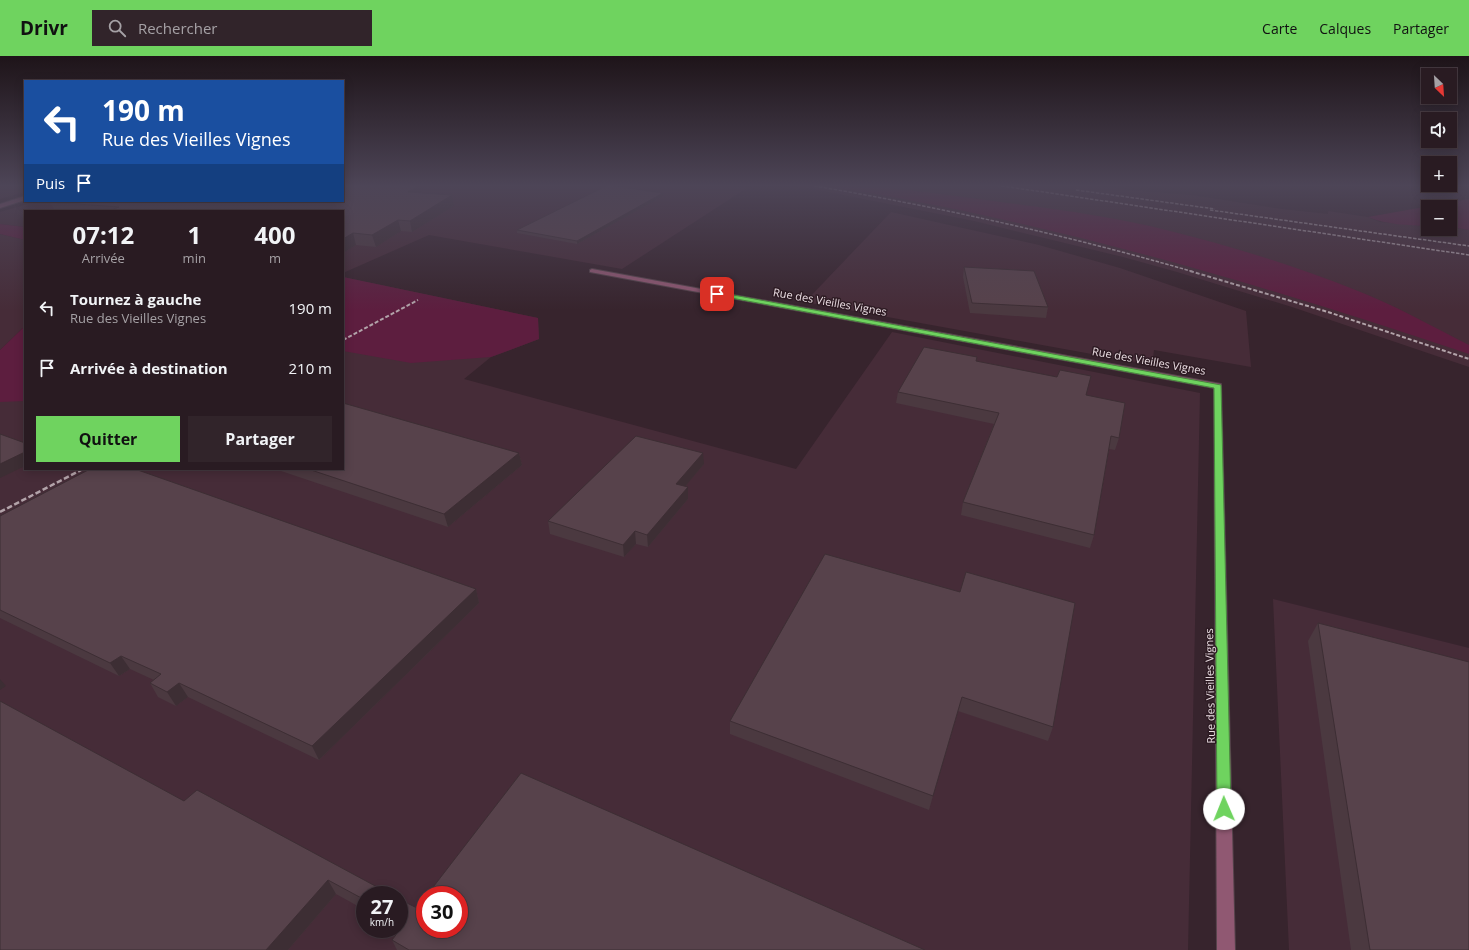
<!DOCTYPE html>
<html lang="fr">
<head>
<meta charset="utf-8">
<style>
	body { margin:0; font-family:"Open Sans",sans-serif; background:#31242a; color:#f1f3f6; height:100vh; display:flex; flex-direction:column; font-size:15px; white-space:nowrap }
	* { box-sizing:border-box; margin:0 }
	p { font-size:13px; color:#a5a1a5 }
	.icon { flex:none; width:22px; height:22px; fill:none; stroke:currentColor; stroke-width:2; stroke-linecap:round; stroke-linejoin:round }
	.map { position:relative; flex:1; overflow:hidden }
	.panel { position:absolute; left:24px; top:154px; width:320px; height:260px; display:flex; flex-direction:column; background:#291b22; border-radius:0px; box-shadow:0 2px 10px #0003,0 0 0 1px #453940 }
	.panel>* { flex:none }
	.banner { position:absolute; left:24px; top:24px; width:320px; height:122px; border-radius:0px; box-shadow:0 2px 10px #0003,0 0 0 1px #453940; background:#1a4fa0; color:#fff; overflow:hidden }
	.needle { width:26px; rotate:155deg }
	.tools { position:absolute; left:1421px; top:12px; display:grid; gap:8px }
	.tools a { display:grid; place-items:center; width:36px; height:36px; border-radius:0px; background:#291b22; box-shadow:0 2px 10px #0003,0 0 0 1px #453940; font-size:20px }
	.speed { position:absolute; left:356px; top:830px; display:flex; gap:8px; font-size:20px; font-weight:700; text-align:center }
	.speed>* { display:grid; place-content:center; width:52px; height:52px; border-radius:50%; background:#291b22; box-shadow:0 2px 10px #0003,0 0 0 1px #453940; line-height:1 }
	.speed small { font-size:10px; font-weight:400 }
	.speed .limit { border:6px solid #d22; background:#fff; color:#111 }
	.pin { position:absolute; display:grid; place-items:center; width:34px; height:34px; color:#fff; margin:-17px; border-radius:8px; box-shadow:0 2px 6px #0006 }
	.me { position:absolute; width:44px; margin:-22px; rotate:359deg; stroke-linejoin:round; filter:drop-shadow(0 0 3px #0008) }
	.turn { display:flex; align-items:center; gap:14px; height:84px; padding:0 12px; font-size:18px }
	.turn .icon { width:52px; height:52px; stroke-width:2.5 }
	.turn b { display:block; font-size:28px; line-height:34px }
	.then { display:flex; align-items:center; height:38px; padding:0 12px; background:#0003; gap:8px; font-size:15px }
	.eta { display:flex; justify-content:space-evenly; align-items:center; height:68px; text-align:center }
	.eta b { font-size:24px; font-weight:700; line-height:28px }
	.primary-button { display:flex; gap:8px; margin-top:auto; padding:8px 12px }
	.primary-button a { flex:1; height:46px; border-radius:0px; background:#6fd35f; color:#111; font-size:16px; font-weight:700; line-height:46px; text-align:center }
	.primary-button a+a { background:#31242a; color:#f1f3f6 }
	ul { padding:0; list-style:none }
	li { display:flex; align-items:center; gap:12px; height:60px; padding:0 12px }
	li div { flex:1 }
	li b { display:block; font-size:15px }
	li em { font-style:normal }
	header { display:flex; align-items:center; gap:24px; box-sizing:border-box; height:56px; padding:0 20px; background:#6fd35f; color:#111 }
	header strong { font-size:19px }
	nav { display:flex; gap:22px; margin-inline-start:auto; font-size:14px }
	.search { width:280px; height:36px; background:#31242a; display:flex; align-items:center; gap:10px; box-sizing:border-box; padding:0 14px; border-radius:0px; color:#a5a1a5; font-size:15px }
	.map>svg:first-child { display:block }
	.built { fill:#462c38; fill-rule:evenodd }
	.green { fill:#5d1e3f }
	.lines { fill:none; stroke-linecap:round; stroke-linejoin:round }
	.street-casing { stroke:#54424a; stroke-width:2 }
	.street { fill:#905872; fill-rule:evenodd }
	.rail-far2 { stroke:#b2a3a9; stroke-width:1.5; stroke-dasharray:3.5 1.5; stroke-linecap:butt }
	.rail-far1 { stroke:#b2a3a9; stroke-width:2; stroke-dasharray:4 2; stroke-linecap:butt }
	.rail { stroke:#b2a3a9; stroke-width:2.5; stroke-dasharray:5.5 2.5; stroke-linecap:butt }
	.wall { fill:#4b3940 }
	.shaded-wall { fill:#3d2e34 }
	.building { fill:#57424b; stroke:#3d2e34 }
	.route { fill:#6fd35f; stroke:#48893e }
	.labels { text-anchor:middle; stroke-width:3; stroke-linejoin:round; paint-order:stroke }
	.street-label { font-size:11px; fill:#eadde2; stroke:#2d1b23 }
</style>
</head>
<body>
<header>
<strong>Drivr</strong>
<div class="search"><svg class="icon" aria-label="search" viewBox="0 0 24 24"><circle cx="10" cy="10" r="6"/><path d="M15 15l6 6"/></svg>Rechercher</div>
<nav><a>Carte</a><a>Calques</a><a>Partager</a></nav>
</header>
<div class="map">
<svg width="1469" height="894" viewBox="0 0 1469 894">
	<rect width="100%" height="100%" fill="#37242d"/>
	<!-- built -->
	<g class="built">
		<path d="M0,129H25V136L0,143Z"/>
		<path d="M343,129H718L747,132L622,213L429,179L343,217V155H25V171L0,168V156L38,145H343Z"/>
		<path d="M793,129H1092L1128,134L1192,139L1282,153L1328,158V155L1368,161L1380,166L1428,170V173H1450V171L1469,174V311L1292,251L1177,216L1123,201L974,165Z"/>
		<path d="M891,156L1039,189L1120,212L1246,255L1251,311L1154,294L1152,309L805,246Z"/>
		<path d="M0,178L25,184V270L0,294Z"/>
		<path d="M343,221L538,262L539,283L491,301L464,323L796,413L892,276L1200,337L1188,894H0V327L25,302V413H343ZM365,839H399V873H365ZM425,839H459V873H425Z"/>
		<path d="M1273,543L1469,592V894H1289Z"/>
	</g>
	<!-- green -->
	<g class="green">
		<path d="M821,129C878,129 936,137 993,145C1052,153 1112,160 1170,175C1232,190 1294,210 1353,233C1393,248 1431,270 1469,289V298C1257,227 1043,163 821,129Z"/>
		<path d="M1469,143V174L1450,171V151H1428V170C1407,169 1388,169 1368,161Z"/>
		<path d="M0,168L25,171V184L0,178Z"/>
		<path d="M343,221L538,262L539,283L491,301L411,307L343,295Z"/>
		<path d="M25,270V345L0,346V294Z"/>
	</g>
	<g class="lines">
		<defs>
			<g id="street">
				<path d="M25,140V144L0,152V148Z"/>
				<path d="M592,213L1221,328L1235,894H1217L1214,332L590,216V214Z"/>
			</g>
		</defs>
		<!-- street casing -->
		<use href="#street" class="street-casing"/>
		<!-- street -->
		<use href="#street" class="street"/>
		<!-- rail-far2 -->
		<g class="rail-far2">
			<path d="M809,129C939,151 1067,179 1194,216"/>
			<path d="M996,129L1469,199"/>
			<path d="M1076,134L1215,153"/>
			<path d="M1210,154L1469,190"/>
		</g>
		<!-- rail-far1 -->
		<g class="rail-far1">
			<path d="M1190,215L1328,256L1469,303"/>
			<path d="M343,284L418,244"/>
		</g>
		<!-- rail -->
		<path class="rail" d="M0,456L83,413"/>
	</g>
	<!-- wall -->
	<g class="wall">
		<path d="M420,129L422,137L452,139L454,150L412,176L401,175L376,191L356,189L343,197V155H55L50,146Z"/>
		<path d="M663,140L577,188L517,177V174Z"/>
		<path d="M964,211L1048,251L1046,262L970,257L963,221Z"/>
		<path d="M977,301L976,305L1086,339L1119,382L1115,394L1109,393L1094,479L1090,492L961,459L963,446L994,368L896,347L898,336Z"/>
		<path d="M519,397L522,409L448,471L275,413H343Z"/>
		<path d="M704,408L685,430L688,443L648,491L636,488L624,501L550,478L548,465Z"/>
		<path d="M0,460L476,533L479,547L319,704L188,641L176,650L158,641L150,627L154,624L130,613L119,620L0,562Z"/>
		<path d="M825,498L1053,671L1048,685L958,655L929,754L730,678V665Z"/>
		<path d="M1318,567L1469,894H1351L1308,585Z"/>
		<path d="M184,745L365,839V854L336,838L288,894H0Z"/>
		<path d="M399,843L417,852L925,894H397L392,884L400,874L398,873H399Z"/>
	</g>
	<!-- shaded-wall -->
	<g class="shaded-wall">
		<path d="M420,129L423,140L408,136Z"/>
		<path d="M663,137V140L577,188V185Z"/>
		<path d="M452,139L454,150L412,176L410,165Z"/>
		<path d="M398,164L401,175L376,191L372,179Z"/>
		<path d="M353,177L356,189L343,197V183Z"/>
		<path d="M25,396V410L0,422V408Z"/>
		<path d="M519,397L522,409L448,471L444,458Z"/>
		<path d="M703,397L704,408L677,440L676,428Z"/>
		<path d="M688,431V443L648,491L647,479Z"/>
		<path d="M635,475L636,488L624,501L623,489Z"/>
		<path d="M476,533L479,547L319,704L312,690Z"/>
		<path d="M121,600L130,613L119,620L110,607Z"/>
		<path d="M0,623L6,630L0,634Z"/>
		<path d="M179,627L188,641L176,650L167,636Z"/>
		<path d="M962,641L958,655L929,754L933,740Z"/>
		<path d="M328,824L336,838L288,894H266Z"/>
	</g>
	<!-- building -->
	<g class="building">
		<path d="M343,129H420L408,136L452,139L410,165L398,164L372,179L353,177L343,183V155H108L119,151L50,146L52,145H343Z"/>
		<path d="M608,129L663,137L577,185L517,174Z"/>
		<path d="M964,211L1034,215L1048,251L972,247Z"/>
		<path d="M924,291L977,301L976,305L1057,321L1060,314L1091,320L1086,339L1125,347L1119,382L1111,380L1094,479L963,446L999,357L898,336Z"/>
		<path d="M343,347L519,397L444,458L308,413H343Z"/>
		<path d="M0,378L25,387V396L0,408Z"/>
		<path d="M636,380L703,397L676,428L688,431L647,479L635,475L623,489L548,465Z"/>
		<path d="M90,413H135L476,533L312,690L179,627L167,636L150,627L161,618L121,600L110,607L0,554V460Z"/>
		<path d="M825,498L960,536L966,516L1075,547L1053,671L962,641L933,740L730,665Z"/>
		<path d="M1318,567L1469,606V894H1370Z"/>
		<path d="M0,645L184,745L197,734L392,839H365V844L328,824L266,894H0Z"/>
		<path d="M521,717L925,894H409L392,884L405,867L399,863V843L417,852L425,842V873H459V839H427Z"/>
	</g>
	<!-- sky -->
	<linearGradient id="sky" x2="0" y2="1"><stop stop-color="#1e1419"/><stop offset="0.51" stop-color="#4d4557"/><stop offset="1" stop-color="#4d4557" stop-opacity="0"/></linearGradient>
	<rect width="1469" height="254" fill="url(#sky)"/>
	<!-- route -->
	<path class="route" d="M717,236L1221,329L1231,753L1229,757L1224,759L1219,757L1217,753L1214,332L715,239V237Z"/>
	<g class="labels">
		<!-- street labels -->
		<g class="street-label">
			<text transform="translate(830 246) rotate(10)" y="4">Rue des Vieilles Vignes</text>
			<text transform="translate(1149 305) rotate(10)" y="4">Rue des Vieilles Vignes</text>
			<text transform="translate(1210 630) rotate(-91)" y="4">Rue des Vieilles Vignes</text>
		</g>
	</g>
</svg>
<div class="tools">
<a><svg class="needle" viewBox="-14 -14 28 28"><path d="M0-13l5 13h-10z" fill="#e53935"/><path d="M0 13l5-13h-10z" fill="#a5a1a5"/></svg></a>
<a><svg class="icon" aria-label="sound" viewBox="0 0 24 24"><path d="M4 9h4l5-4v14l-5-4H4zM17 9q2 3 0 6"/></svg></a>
<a>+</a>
<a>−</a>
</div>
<div class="speed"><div>27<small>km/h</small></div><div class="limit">30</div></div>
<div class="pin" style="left:717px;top:238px;background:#d93025"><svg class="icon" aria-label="arrive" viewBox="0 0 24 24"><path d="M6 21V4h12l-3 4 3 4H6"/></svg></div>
<svg class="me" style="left:1224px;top:753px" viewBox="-20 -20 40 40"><circle r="19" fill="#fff"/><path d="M0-13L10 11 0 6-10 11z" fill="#6fd35f"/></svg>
<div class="banner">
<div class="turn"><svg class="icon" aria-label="left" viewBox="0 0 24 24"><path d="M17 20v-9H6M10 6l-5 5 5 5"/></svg><div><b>190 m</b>Rue des Vieilles Vignes</div></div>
<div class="then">Puis<svg class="icon" aria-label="arrive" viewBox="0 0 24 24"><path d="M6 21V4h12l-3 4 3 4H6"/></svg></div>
</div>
<section class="panel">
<div class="eta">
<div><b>07:12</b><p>Arrivée</p></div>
<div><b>1</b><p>min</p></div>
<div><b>400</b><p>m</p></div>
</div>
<ul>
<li><svg class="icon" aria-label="left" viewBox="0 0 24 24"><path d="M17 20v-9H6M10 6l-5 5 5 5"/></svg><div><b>Tournez à gauche</b><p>Rue des Vieilles Vignes</p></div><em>190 m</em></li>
<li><svg class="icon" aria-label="arrive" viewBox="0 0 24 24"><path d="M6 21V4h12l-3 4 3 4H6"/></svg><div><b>Arrivée à destination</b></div><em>210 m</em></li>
</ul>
<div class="primary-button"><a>Quitter</a><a>Partager</a></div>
</section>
</div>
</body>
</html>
